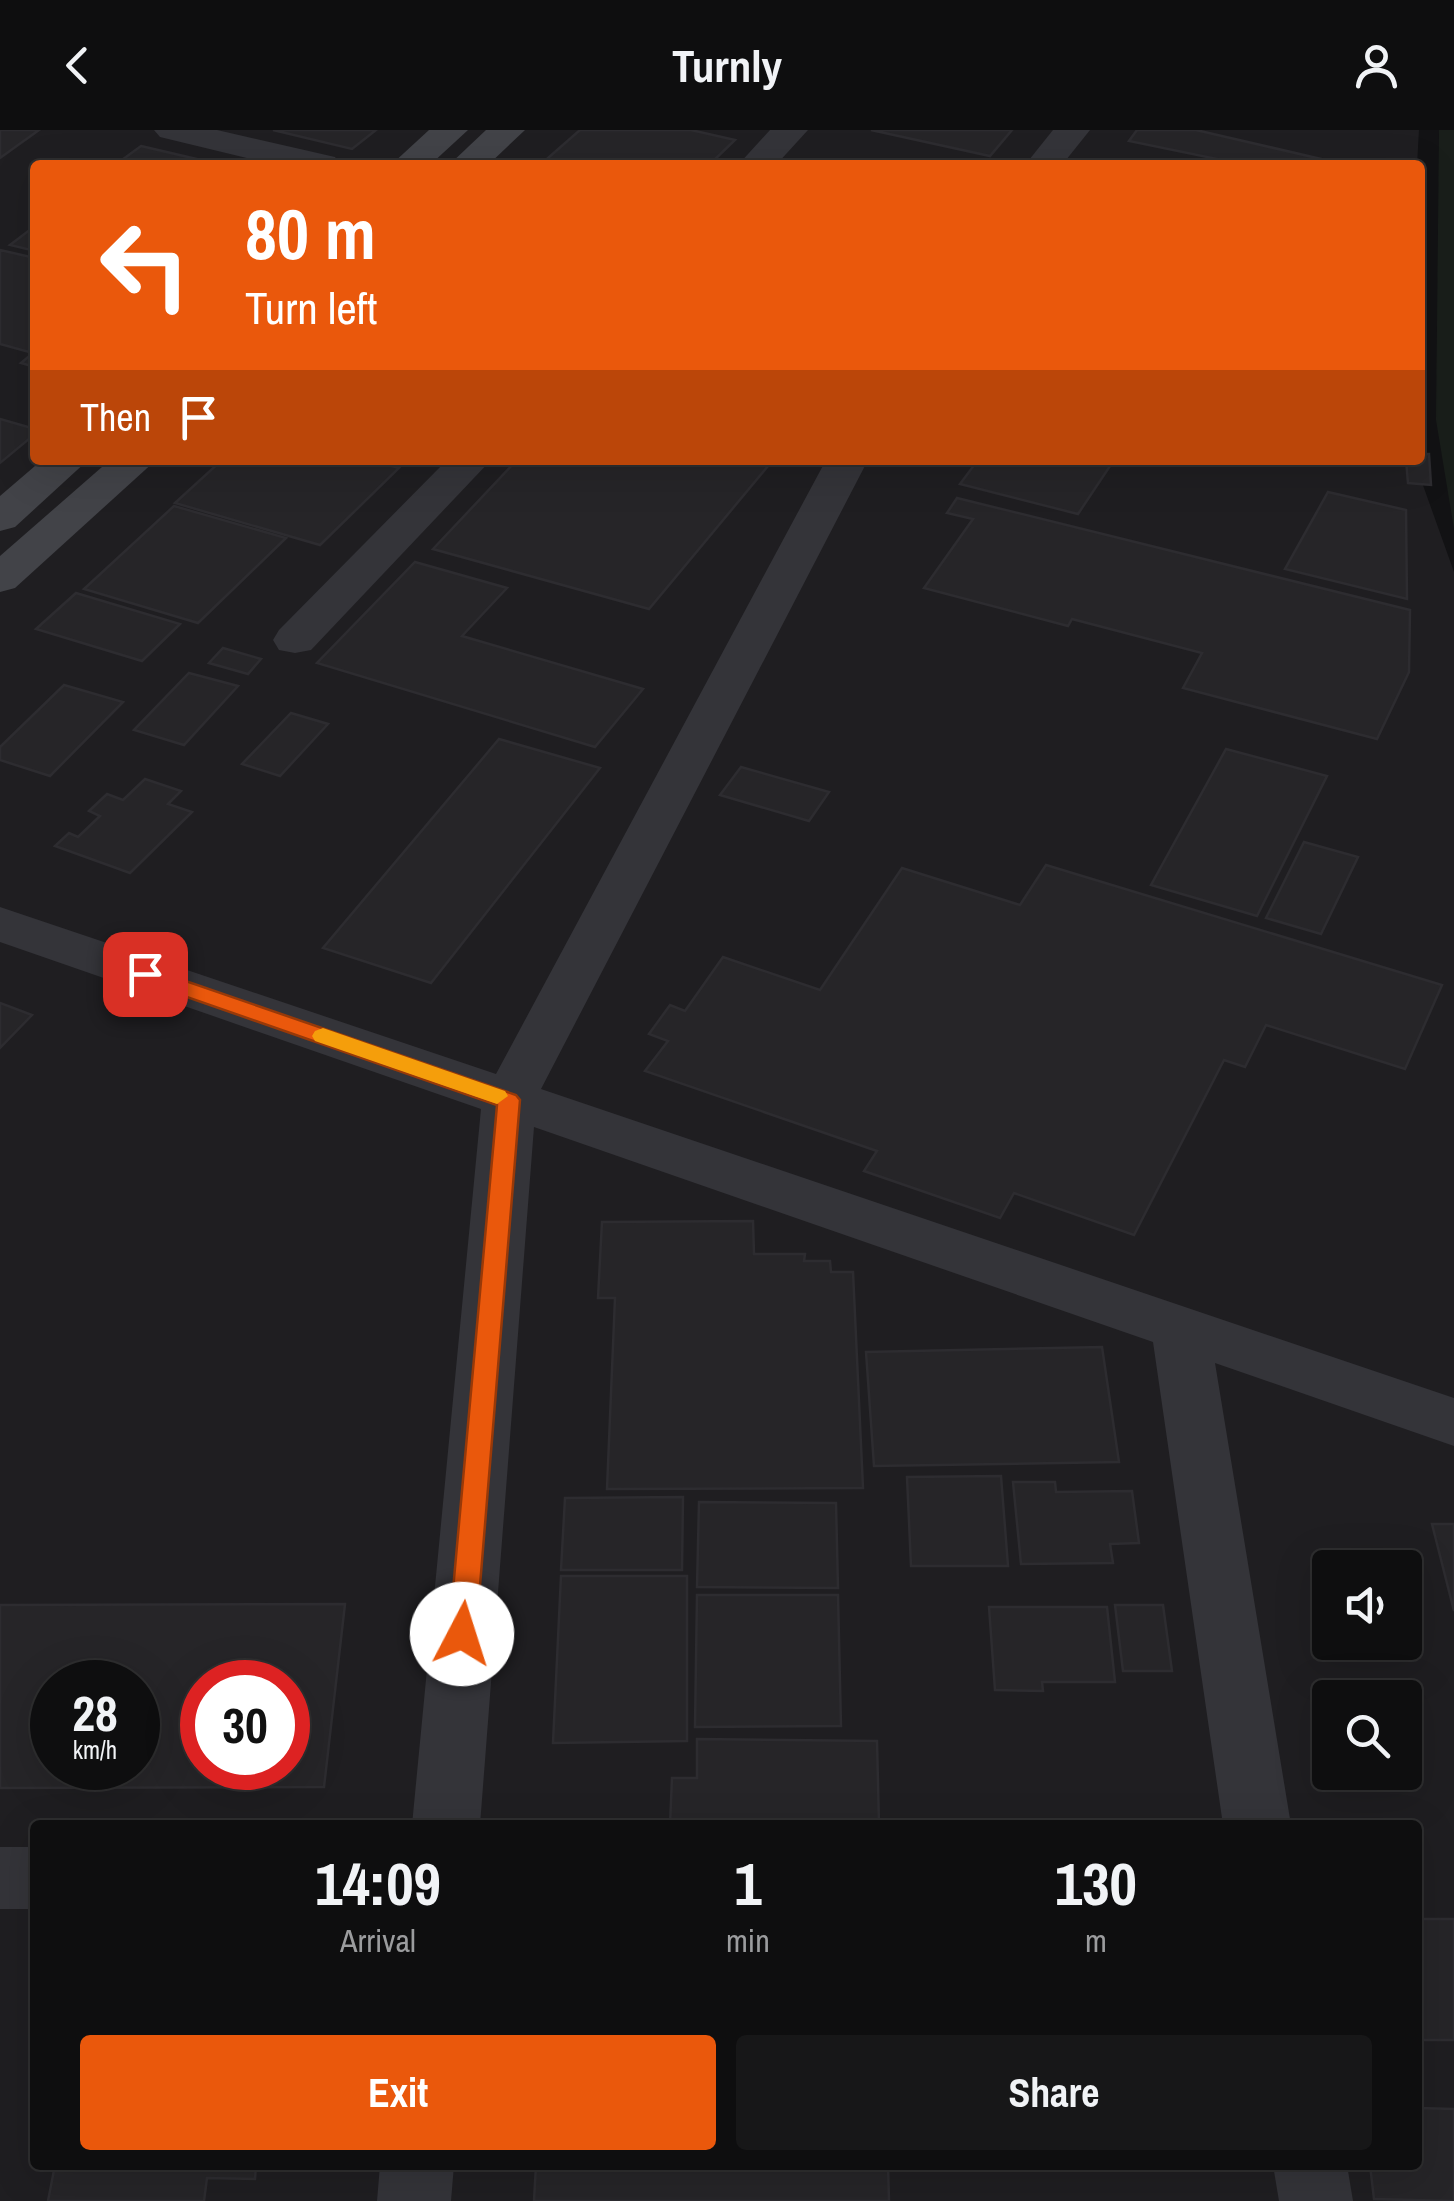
<!DOCTYPE html>
<html lang="en">
<head>
<meta charset="utf-8">
<style>
	body { margin:0; font-family:"Archivo Narrow",sans-serif; background:#171718; color:#f1f3f6; height:100vh; display:flex; flex-direction:column; font-size:38px; white-space:nowrap }
	* { box-sizing:border-box; margin:0 }
	p { font-size:32px; color:#9b9c9e }
	.icon { flex:none; width:55px; height:55px; fill:none; stroke:currentColor; stroke-width:2; stroke-linecap:round; stroke-linejoin:round }
	.map { position:relative; flex:1; overflow:hidden }
	.sheet { position:absolute; left:30px; top:1690px; width:1392px; height:350px; display:flex; flex-direction:column; background:#0e0e0f; border-radius:10px; box-shadow:0 10px 40px #0002,0 0 0 2px #2e2e2f }
	.sheet>* { flex:none }
	.top-card { position:absolute; left:30px; top:30px; width:1395px; height:305px; border-radius:10px; box-shadow:0 10px 40px #0002,0 0 0 2px #2e2e2f; background:#ea580c; color:#fff; overflow:hidden }
	.controls { position:absolute; left:1312px; top:1420px; display:grid; gap:20px }
	.controls a { display:grid; place-items:center; width:110px; height:110px; border-radius:10px; background:#0e0e0f; box-shadow:0 10px 40px #0002,0 0 0 2px #2e2e2f; font-size:50px }
	.speed { position:absolute; left:30px; top:1530px; display:flex; gap:20px; font-size:50px; font-weight:700; text-align:center }
	.speed>* { display:grid; place-content:center; width:130px; height:130px; border-radius:50%; background:#0e0e0f; box-shadow:0 10px 40px #0002,0 0 0 2px #2e2e2f; line-height:1 }
	.speed small { font-size:25px; font-weight:400 }
	.speed .limit { border:15px solid #d22; background:#fff; color:#111 }
	.pin { position:absolute; display:grid; place-items:center; width:85px; height:85px; color:#fff; margin:-42px; border-radius:20px; box-shadow:0 5px 15px #0006 }
	.me { position:absolute; width:110px; margin:-55px; rotate:5deg; stroke-linejoin:round; filter:drop-shadow(0 0 8px #0008) }
	.turn { display:flex; align-items:center; gap:35px; height:210px; padding:0 50px; font-size:45px }
	.turn .icon { width:130px; height:130px; stroke-width:2.5 }
	.turn b { display:block; font-size:70px; line-height:85px }
	.then { display:flex; align-items:center; height:95px; padding:0 50px; background:#0003; gap:20px; font-size:38px }
	.eta { display:flex; justify-content:space-evenly; align-items:center; height:170px; text-align:center }
	.eta b { font-size:60px; font-weight:800; line-height:70px }
	.primary-button { display:flex; gap:20px; margin-top:auto; padding:20px 50px }
	.primary-button a { flex:1; height:115px; border-radius:10px; background:#ea580c; color:#fff; font-size:40px; font-weight:800; line-height:115px; text-align:center }
	.primary-button a+a { background:#171718; color:#f1f3f6 }
	header { display:flex; justify-content:space-between; align-items:center; height:130px; padding:0 50px; background:#0e0e0f; font-size:45px; font-weight:800 }
	.map>svg:first-child { display:block }
	.built { fill:#1f1e21; fill-rule:evenodd }
	.green { fill:#191e1a }
	.building { fill:#262528; stroke:#2d2c30; stroke-width:2.5; fill-rule:evenodd }
	.lines { fill:none; stroke-linecap:round; stroke-linejoin:round }
	.minor { fill:#343439; fill-rule:evenodd }
	.secondary { fill:#424348; fill-rule:evenodd }
	.route { fill:#ea580c; stroke:#983908; stroke-width:2.5 }
	.slow { fill:#f59e0b }
</style>
</head>
<body>
<header><svg class="icon" aria-label="back" viewBox="0 0 24 24"><path d="M15 5l-7 7 7 7"/></svg>Turnly<svg class="icon" aria-label="person" viewBox="0 0 24 24"><circle cx="12" cy="8" r="4"/><path d="M4 21q1-7 8-7t8 7"/></svg></header>
<div class="map">
<svg width="1454" height="2071" viewBox="0 0 1454 2071">
	<rect width="100%" height="100%" fill="#121214"/>
	<!-- built -->
	<path class="built" d="M0,0H1419L1417,35H35V330H1414L1454,442V2071H0ZM1330,1438H1405V1512H1330ZM52,1552H138V1638H52ZM202,1552H288V1638H202ZM1330,1568H1405V1642H1330ZM35,1695H1418V2035H35Z"/>
	<!-- green -->
	<path class="green" d="M1439,0H1454V399L1436,290Z"/>
	<!-- building -->
	<g class="building">
		<path d="M0,0H39L0,28Z"/>
		<path d="M273,0H376L352,19Z"/>
		<path d="M580,0H691L735,10L709,35H540Z"/>
		<path d="M871,0H1012L990,26Z"/>
		<path d="M1137,0H1196L1347,35H1246L1129,11Z"/>
		<path d="M141,16L205,31L200,35H115Z"/>
		<path d="M35,96V121L10,115Z"/>
		<path d="M0,120L35,128V237L21,233L33,223L0,214Z"/>
		<path d="M0,289L35,299V304L0,333Z"/>
		<path d="M1420,324H1429L1431,355L1408,353L1406,330H1420Z"/>
		<path d="M222,330H370L399,338L320,415L175,373Z"/>
		<path d="M517,330H773L649,479L433,419Z"/>
		<path d="M978,330H1114L1078,384L960,354Z"/>
		<path d="M1328,362L1406,380L1407,469L1285,439Z"/>
		<path d="M957,368L1410,480L1409,542L1377,609L1183,558L1202,523L1072,489L1068,496L924,458L973,389L947,383Z"/>
		<path d="M174,376L286,408L198,493L84,459Z"/>
		<path d="M415,432L507,458L462,506L643,559L595,617L317,533Z"/>
		<path d="M76,463L180,494L142,531L36,499Z"/>
		<path d="M223,518L261,529L248,544L209,533Z"/>
		<path d="M189,543L238,556L184,615L134,600Z"/>
		<path d="M64,555L123,572L50,646L0,630V617Z"/>
		<path d="M291,583L328,594L280,646L242,634Z"/>
		<path d="M499,609L600,638L431,853L323,818Z"/>
		<path d="M1226,619L1327,646L1257,786L1151,755Z"/>
		<path d="M741,637L829,662L809,691L720,665Z"/>
		<path d="M145,649L181,661L168,674L192,682L130,743L55,716L69,703L78,707L100,686L89,681L107,664L123,670Z"/>
		<path d="M1304,712L1358,727L1321,804L1266,788Z"/>
		<path d="M1046,735L1442,855L1405,939L1266,895L1245,937L1224,930L1134,1105L1014,1063L1000,1088L864,1041L877,1021L645,941L668,911L649,904L670,875L685,881L723,827L820,860L902,738L1020,775Z"/>
		<path d="M0,873L32,885L0,918Z"/>
		<path d="M753,1091L754,1124H805L804,1131H830L831,1142H853L863,1358L607,1359L615,1168H598L602,1092Z"/>
		<path d="M1102,1217L1119,1332L874,1336L866,1222Z"/>
		<path d="M1001,1346L1008,1436H911L907,1347Z"/>
		<path d="M1013,1352H1055L1056,1362L1132,1361L1139,1413L1110,1414L1113,1433L1021,1434Z"/>
		<path d="M683,1367L682,1440H561L565,1368Z"/>
		<path d="M699,1372L836,1373L838,1458L697,1457Z"/>
		<path d="M1432,1394H1454V1481Z"/>
		<path d="M561,1446H687V1611L553,1613Z"/>
		<path d="M697,1465H838L841,1596L695,1597Z"/>
		<path d="M345,1474L324,1657L0,1658V1475ZM52,1552H138V1638H52ZM202,1552H288V1638H202Z"/>
		<path d="M1115,1475H1163L1172,1541H1123Z"/>
		<path d="M989,1477H1107L1115,1552H1042L1043,1561L995,1560Z"/>
		<path d="M697,1609L877,1611L879,1695H670L672,1648H697Z"/>
		<rect x="1418" y="1789" width="36" height="121"/>
		<path d="M1418,1978L1454,1979V2071L1374,2069L1370,2035H1418Z"/>
		<path d="M55,2035H256L255,2049L207,2048L204,2071H48Z"/>
		<path d="M536,2035H888L889,2071H534Z"/>
	</g>
	<g class="lines">
		<!-- minor -->
		<g class="minor">
			<path d="M154,0H217L335,27L340,35H276L160,7Z"/>
			<path d="M770,0H808L776,35H738Z"/>
			<path d="M1053,0H1090L1062,35H1025Z"/>
			<path d="M447,330H491L311,520L295,523L279,520L273,510L279,500Z"/>
			<path d="M826,330H868L541,959L1454,1268V1316L1215,1233L1291,1695H1223L1153,1212L534,997L480,1695H412L481,979L0,812V777L496,944Z"/>
			<rect x="0" y="1717" width="35" height="62"/>
			<path d="M380,2035H454L451,2071H377Z"/>
			<path d="M1273,2035H1347L1353,2071H1279Z"/>
		</g>
		<!-- secondary -->
		<g class="secondary">
			<path d="M429,0H468L430,35H391Z"/>
			<path d="M486,0H525L488,35H449Z"/>
			<path d="M42,330H88L15,397L0,401V366Z"/>
			<path d="M110,330H156L15,458L0,462V426Z"/>
		</g>
	</g>
	<!-- route -->
	<path class="route" d="M145,837L516,965L520,970L476,1504L472,1512L462,1516L453,1512L449,1504L497,975L138,850L135,844Z"/>
	<!-- slow -->
	<path class="slow" d="M323,898L505,961L508,966L497,974L315,911L312,906L315,901Z"/>
</svg>
<div class="controls">
<a><svg class="icon" aria-label="sound" viewBox="0 0 24 24"><path d="M4 9h4l5-4v14l-5-4H4zM17 9q2 3 0 6"/></svg></a>
<a><svg class="icon" aria-label="search" viewBox="0 0 24 24"><circle cx="10" cy="10" r="6"/><path d="M15 15l6 6"/></svg></a>
</div>
<div class="speed"><div>28<small>km/h</small></div><div class="limit">30</div></div>
<div class="pin" style="left:145px;top:844px;background:#d93025"><svg class="icon" aria-label="arrive" viewBox="0 0 24 24"><path d="M6 21V4h12l-3 4 3 4H6"/></svg></div>
<svg class="me" style="left:462px;top:1504px" viewBox="-20 -20 40 40"><circle r="19" fill="#fff"/><path d="M0-13L10 11 0 6-10 11z" fill="#ea580c"/></svg>
<div class="top-card">
<div class="turn"><svg class="icon" aria-label="left" viewBox="0 0 24 24"><path d="M17 20v-9H6M10 6l-5 5 5 5"/></svg><div><b>80 m</b>Turn left</div></div>
<div class="then">Then<svg class="icon" aria-label="arrive" viewBox="0 0 24 24"><path d="M6 21V4h12l-3 4 3 4H6"/></svg></div>
</div>
<section class="sheet">
<div class="eta">
<div><b>14:09</b><p>Arrival</p></div>
<div><b>1</b><p>min</p></div>
<div><b>130</b><p>m</p></div>
</div>
<div class="primary-button"><a>Exit</a><a>Share</a></div>
</section>
</div>
</body>
</html>
